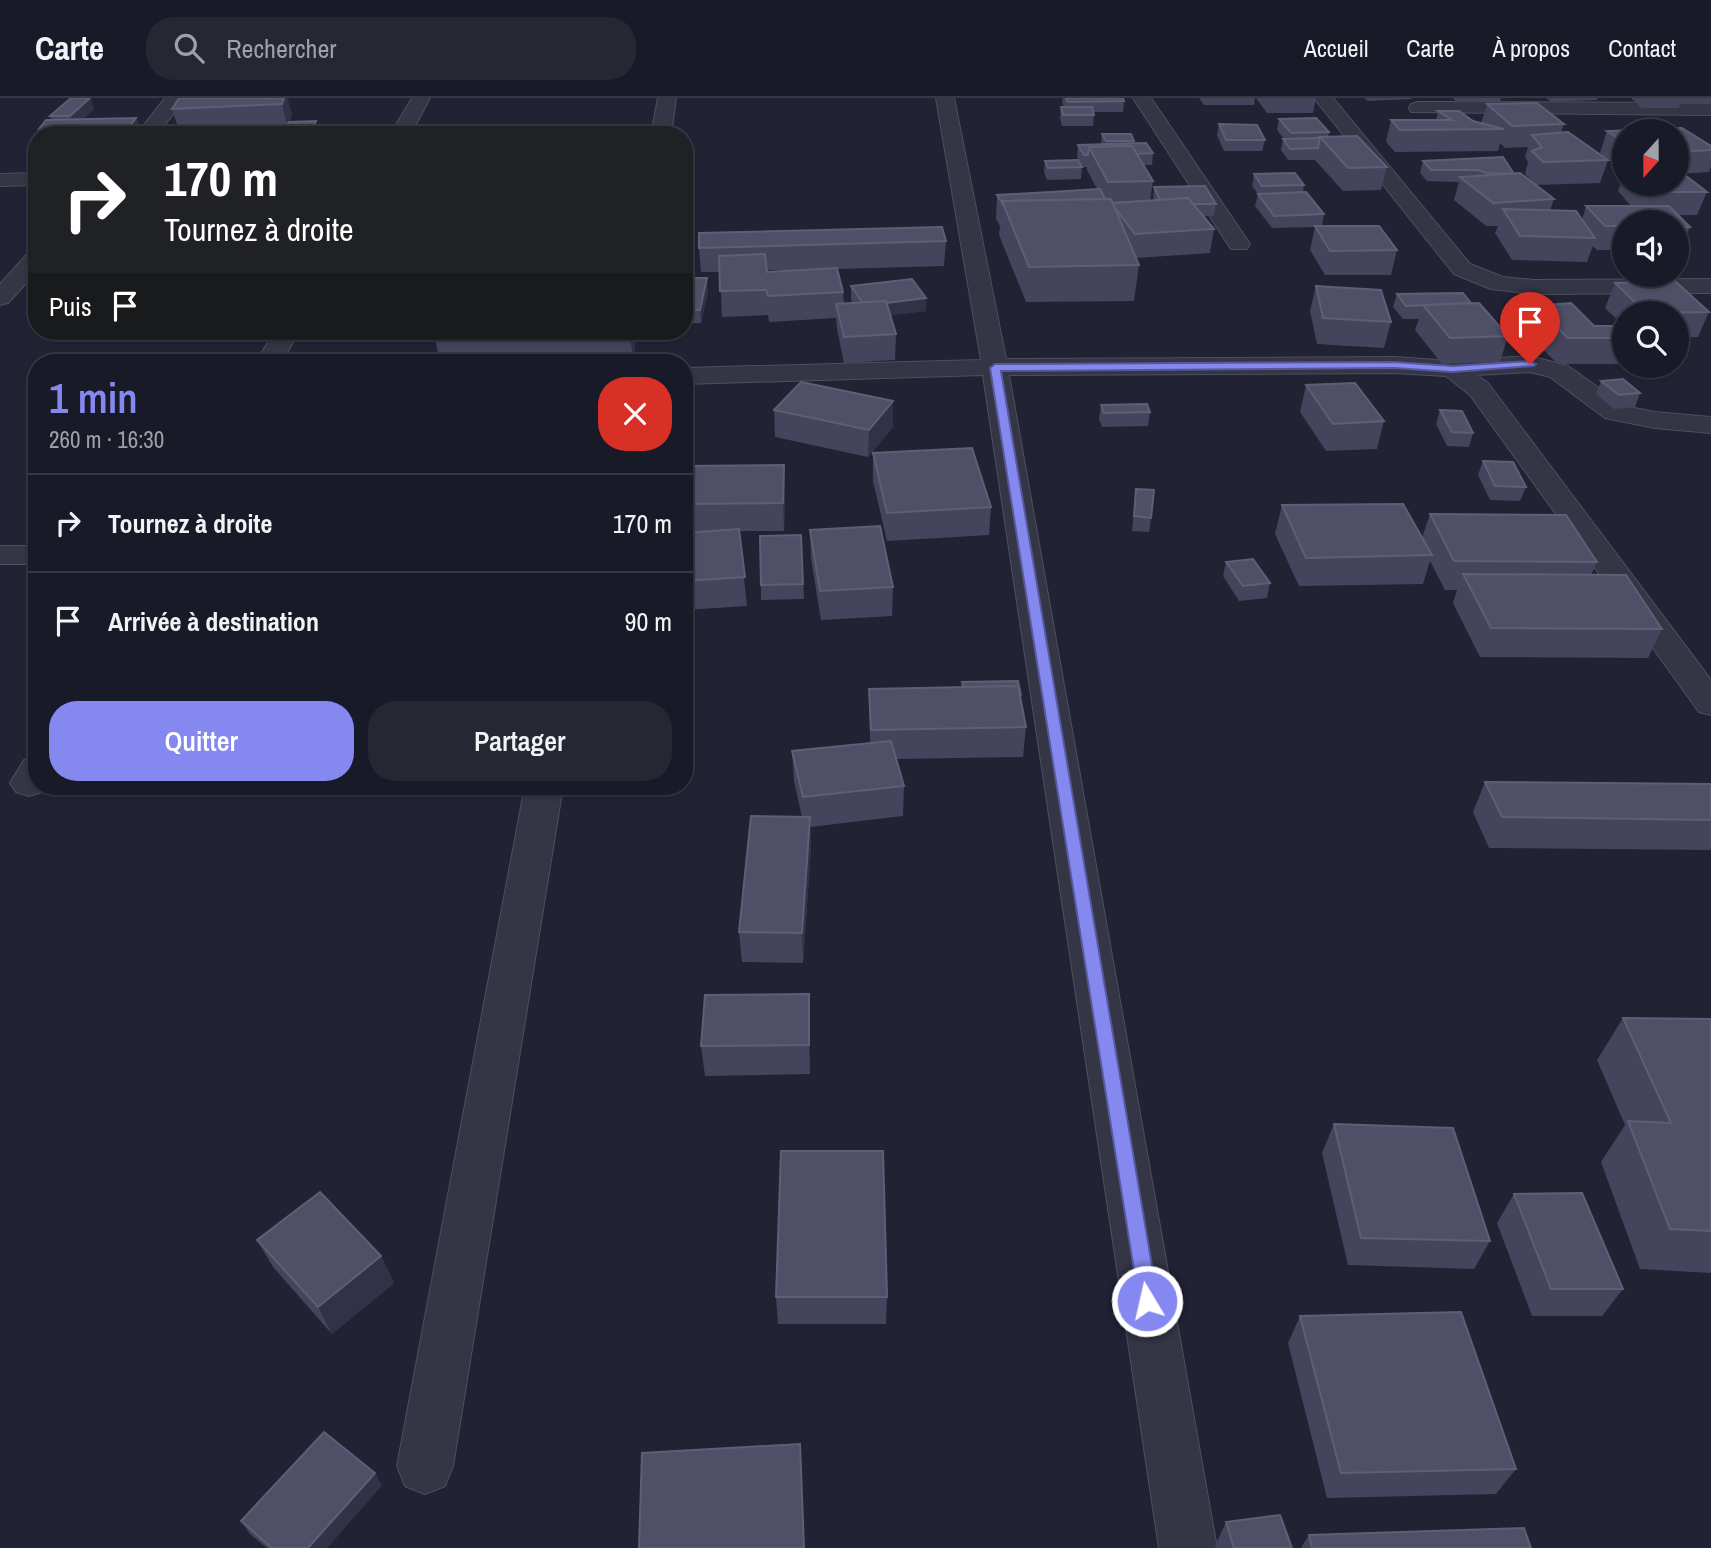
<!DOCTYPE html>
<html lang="fr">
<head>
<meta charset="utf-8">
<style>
	body { margin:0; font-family:"Archivo Narrow",sans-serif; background:#262733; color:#f1f3f6; height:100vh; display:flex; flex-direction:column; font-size:26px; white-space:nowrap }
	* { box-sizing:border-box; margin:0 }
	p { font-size:23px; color:#9fa1a7 }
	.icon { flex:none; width:38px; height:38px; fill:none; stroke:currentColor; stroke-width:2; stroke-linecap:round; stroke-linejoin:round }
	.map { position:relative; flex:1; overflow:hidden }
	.details { position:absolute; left:28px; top:256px; width:665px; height:441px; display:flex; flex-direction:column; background:#191a27; border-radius:28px; box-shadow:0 2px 5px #0004,0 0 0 2px #373844 }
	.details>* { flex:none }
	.banner { position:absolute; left:28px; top:28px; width:665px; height:214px; border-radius:28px; box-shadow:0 2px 5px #0004,0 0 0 2px #373844; background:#202124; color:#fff; overflow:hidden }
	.needle { width:46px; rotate:201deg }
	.controls { position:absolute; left:1612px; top:21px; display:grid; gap:14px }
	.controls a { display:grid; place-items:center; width:77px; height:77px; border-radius:50%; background:#191a27; box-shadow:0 2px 5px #0004,0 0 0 2px #373844; font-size:35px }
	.pin { position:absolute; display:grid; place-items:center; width:60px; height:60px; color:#fff; margin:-72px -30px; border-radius:50% 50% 50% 0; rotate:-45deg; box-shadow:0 0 7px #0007 }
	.pin .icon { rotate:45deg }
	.me { position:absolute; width:77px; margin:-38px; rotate:351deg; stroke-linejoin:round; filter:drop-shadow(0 0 5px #0008) }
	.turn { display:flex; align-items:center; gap:24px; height:147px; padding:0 21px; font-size:32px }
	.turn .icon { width:91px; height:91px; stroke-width:2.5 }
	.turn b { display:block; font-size:49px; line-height:60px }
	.then { display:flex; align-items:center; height:66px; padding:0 21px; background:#0003; gap:14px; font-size:26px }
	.round { display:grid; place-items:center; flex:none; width:74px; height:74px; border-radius:28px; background:#262733 }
	.summary { display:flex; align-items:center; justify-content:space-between; height:119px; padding:0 21px }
	h1 { font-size:42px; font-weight:600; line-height:52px; color:#8588ef }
	.primary-button { display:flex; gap:14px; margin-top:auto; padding:14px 21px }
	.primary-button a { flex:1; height:80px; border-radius:28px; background:#8588ef; color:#fff; font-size:28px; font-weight:600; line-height:80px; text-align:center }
	.primary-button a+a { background:#262733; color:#f1f3f6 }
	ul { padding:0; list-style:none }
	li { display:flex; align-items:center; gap:21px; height:98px; padding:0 21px; border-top:2px solid #373844 }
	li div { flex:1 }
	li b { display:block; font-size:26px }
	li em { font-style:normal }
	header { display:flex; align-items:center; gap:42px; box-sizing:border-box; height:98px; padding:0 35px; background:#191a27; border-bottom:2px solid #373844 }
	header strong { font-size:33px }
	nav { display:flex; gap:38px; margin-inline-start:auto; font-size:24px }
	.search { width:490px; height:63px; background:#262733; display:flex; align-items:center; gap:18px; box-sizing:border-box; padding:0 24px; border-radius:28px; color:#9fa1a7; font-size:26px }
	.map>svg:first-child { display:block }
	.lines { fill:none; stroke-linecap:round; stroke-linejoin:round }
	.street-casing { stroke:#4e4f60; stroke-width:2 }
	.street { fill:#343545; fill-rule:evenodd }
	.wall { fill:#44455c; fill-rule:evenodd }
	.shaded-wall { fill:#313247 }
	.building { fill:#4f5067; stroke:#5e5f75; stroke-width:2 }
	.route { fill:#8588ef; stroke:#56589b; stroke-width:2 }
</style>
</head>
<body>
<header>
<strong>Carte</strong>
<div class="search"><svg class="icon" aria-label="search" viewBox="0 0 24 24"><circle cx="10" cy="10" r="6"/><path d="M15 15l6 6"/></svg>Rechercher</div>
<nav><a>Accueil</a><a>Carte</a><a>À propos</a><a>Contact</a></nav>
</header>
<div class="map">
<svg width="1711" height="1450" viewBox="0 0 1711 1450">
	<rect width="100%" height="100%" fill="#212234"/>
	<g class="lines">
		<defs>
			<g id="street">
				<path d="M165,0H183V4L156,37H136Z"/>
				<path d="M412,0H430L410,37H390Z"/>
				<path d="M658,0H676L671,37H651Z"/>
				<path d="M936,0H954L1006,261L1394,259L1453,263L1530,258L1568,268L1624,308L1655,314L1711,319V335L1655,330L1605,320L1550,279L1530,274L1477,277L1488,285L1711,582V617L1699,614L1470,297L1446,278L1394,275L1009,277L1217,1450H1159L983,277L684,286V270L981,262Z"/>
				<path d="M1133,0H1151L1250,146L1247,151H1231Z"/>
				<path d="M1314,0H1333L1470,166L1503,179L1535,182L1711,181V195L1535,196L1491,191L1454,176Z"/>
				<path d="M1418,4L1711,5V17L1411,14L1409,10L1411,6Z"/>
				<path d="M37,75V87L0,88V76Z"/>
				<path d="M37,152V173L8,205L0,207V186L29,154Z"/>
				<path d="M275,233H299L282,264H256Z"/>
				<rect x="0" y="448" width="37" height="18"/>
				<path d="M37,659V688H46L42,694L29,698L16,694L10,685L24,662Z"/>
				<path d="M525,688H563L453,1368L445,1388L425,1396L405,1388L397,1368Z"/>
			</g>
		</defs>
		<!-- street casing -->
		<use href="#street" class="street-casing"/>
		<!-- street -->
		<use href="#street" class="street"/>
	</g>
	<!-- wall -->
	<g class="wall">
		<path d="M90,0L94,11L82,22L136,20L140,31L136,37H41L39,31L52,22L50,18Z"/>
		<path d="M179,0H287L292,17L289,24L319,34L318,37H280L286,27L179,32L172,11Z"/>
		<path d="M1061,0H1123L1124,3L1123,14H1093L1094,17L1093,28H1062L1060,20L1061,9H1064L1062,4L1063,1Z"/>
		<path d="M1199,0H1255L1254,7H1204Z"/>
		<path d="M1256,0H1316L1313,15H1267Z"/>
		<path d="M1364,0H1412L1411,1L1368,3Z"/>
		<path d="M1453,0H1501L1500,3L1456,4Z"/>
		<path d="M1546,0H1597V2L1552,4Z"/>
		<path d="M1631,0H1711V6H1680L1679,10H1642Z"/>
		<path d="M1487,6L1564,26L1561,35L1608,62L1600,85L1536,87L1525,76L1528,64L1525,59L1528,49L1505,50L1500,45L1498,53L1395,54L1386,44L1391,22H1436L1438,13L1481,25Z"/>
		<path d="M1279,21L1329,34L1328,39L1387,69L1381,92L1343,93L1315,62H1288L1281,52L1283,41H1284L1277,32Z"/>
		<path d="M1219,26L1265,42L1262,53H1224L1217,37Z"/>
		<path d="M1682,30L1711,48V68L1709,74L1676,76V33H1624V73L1600,55L1607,33Z"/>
		<path d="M1102,36L1134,43V45L1153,55L1152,67H1144L1153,83L1150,102H1153L1154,89L1216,106L1214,118H1203L1214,131L1210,155L1136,160L1139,167L1134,203L1026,204L999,137L1000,128L996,121L997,97L1097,91L1087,72V69H1083L1077,59L1078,47L1101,46Z"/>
		<path d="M1045,63L1082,69L1081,81L1047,82L1044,74Z"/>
		<path d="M1423,63L1514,76L1554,101L1550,113L1582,122L1586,108H1631L1618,93L1624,77V86H1676L1707,94L1697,117H1678L1690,129L1680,153H1676V124H1624V152H1597L1593,148L1587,164L1512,162L1495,135L1498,128H1486L1454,102L1459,84L1427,83L1420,75Z"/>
		<path d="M1254,76L1304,87L1303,94L1324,116L1322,128L1397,152L1391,177H1325L1310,152L1315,129L1272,130L1255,108L1258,96L1252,88Z"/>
		<path d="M946,143L944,168L837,171L843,194L844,205H853L851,201V188L926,213L890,217L896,236L895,262L844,265L837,231L836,220L769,224L768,217L722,219L720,174H701L699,150ZM826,171L767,174V172H797Z"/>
		<path d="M684,180L708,193L701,225H684Z"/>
		<path d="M1615,185L1709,214L1698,239L1676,240V215H1624V266H1558L1525,234L1534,208L1594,228H1624L1605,210Z"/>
		<path d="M1316,188L1391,224L1384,250L1317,246L1310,213Z"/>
		<path d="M1397,196L1471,205L1508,238L1500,264L1442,266L1415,232L1419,221H1403L1393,209Z"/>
		<path d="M438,233H637L633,262L544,264H440L435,241Z"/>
		<path d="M1601,283L1640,295L1635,309L1614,311L1596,296Z"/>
		<path d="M1306,287L1384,323L1377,351L1326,353L1300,314Z"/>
		<path d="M1101,307L1150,314L1148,328L1102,329L1099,321Z"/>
		<path d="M774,312L893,329L868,359L775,339Z"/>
		<path d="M1440,312L1473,335L1469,349L1447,348L1436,326Z"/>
		<path d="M873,355L991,409L989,437L887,443L873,383Z"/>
		<path d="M1483,363L1526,389L1520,403L1490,402L1478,377Z"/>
		<path d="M784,367L785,395L784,433H739L747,508L684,512V435L704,434H684V368Z"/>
		<path d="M1136,391L1151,420L1149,434L1132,433Z"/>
		<path d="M1282,407L1422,440L1430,416L1597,464L1591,477L1662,531L1648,560L1480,559L1453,505L1457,492H1445L1430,463L1423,486L1299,488L1275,436Z"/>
		<path d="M810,432L893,489L892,518L821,522L811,461Z"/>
		<path d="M801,437L804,501L761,502V487Z"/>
		<path d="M1226,464L1270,485L1267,500L1239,503L1223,478Z"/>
		<path d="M962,584L1021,598L1026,629L1023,659L897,661L904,688L903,718L810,729L811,749L803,865L742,864L739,834L802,719L794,683L792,653L870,645L869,591L962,589Z"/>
		<path d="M1485,684L1711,686V752L1489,750L1473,714Z"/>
		<path d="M809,896L810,926V976L705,978L701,948Z"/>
		<path d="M1623,920L1711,921V1175L1640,1171L1601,1064L1625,1027L1597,962Z"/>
		<path d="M1334,1026L1490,1143L1474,1171L1348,1167L1322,1055Z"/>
		<path d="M1514,1096L1623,1191L1602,1218H1532L1497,1125Z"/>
		<path d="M257,1142L381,1158L394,1185L332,1236L273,1169Z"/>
		<path d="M776,1199H887L886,1226H778Z"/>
		<path d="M1300,1218L1516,1371L1496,1396L1327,1400L1288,1245Z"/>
		<path d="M382,1387L327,1450H267L250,1436L241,1423Z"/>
		<path d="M1226,1424L1292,1450H1216L1215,1448Z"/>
		<path d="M1309,1437L1531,1450H1301Z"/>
	</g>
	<!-- shaded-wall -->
	<g class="shaded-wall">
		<path d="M90,0L94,11L74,29L70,18Z"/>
		<path d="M284,0H287L292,17L287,27L282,6Z"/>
		<path d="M136,20L140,31L136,37H132L129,29Z"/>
		<path d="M316,23L319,34L318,37H308Z"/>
		<path d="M707,180L708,193L701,225L700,212Z"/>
		<path d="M926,200V213L864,221V208Z"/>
		<path d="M631,233H637L633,262L630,236Z"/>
		<path d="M893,303V329L868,359L869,332Z"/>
		<path d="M784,367L785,395L784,433L783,405Z"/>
		<path d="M810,719L811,749L803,865L802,835Z"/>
		<path d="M809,896L810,926V976L809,947Z"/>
		<path d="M381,1158L394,1185L332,1236L318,1209Z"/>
		<path d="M375,1375L382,1387L327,1450H308Z"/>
	</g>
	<!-- building -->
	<g class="building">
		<path d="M71,0H90L70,18H50Z"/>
		<path d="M179,0H284L282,6L172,11Z"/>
		<path d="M1066,0H1123L1124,3L1068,4Z"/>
		<path d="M1537,5L1564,26L1512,28L1487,6Z"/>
		<path d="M1061,9H1092L1094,17H1063Z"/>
		<path d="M1438,13H1459L1473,23L1504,31L1400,32L1391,22H1452Z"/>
		<path d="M136,20L129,29L39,31L46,22Z"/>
		<path d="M1316,20L1329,34L1291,35L1279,21Z"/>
		<path d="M316,23L308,37H280L289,24Z"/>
		<path d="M1219,26L1257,27L1265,42H1226Z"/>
		<path d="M1682,30L1711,48V52L1676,54V33H1624V44L1607,33Z"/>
		<path d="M1568,34L1608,62L1543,64L1532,53L1542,49L1532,37Z"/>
		<path d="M266,35L265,37H242L243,36Z"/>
		<path d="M1102,36H1131L1134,43H1106Z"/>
		<path d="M1357,38L1387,69L1348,70L1320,39Z"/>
		<path d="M1320,40L1318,50L1290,51L1283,41Z"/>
		<path d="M1146,45L1153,55L1137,56L1132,48L1089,49L1088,57H1084L1078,47Z"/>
		<path d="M1132,48L1153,83L1108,84L1089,49Z"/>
		<path d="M1503,59L1514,76L1486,75L1478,72H1431L1423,63Z"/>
		<path d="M1078,62L1082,69L1048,70L1045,63Z"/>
		<path d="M1295,75L1304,87L1262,88L1254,76Z"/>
		<path d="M1520,75L1554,101L1493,105L1460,79Z"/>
		<path d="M1676,77L1686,78L1707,94H1647L1641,86H1676Z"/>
		<path d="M1205,88L1216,106H1193L1188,100L1160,102L1154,89Z"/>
		<path d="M1100,91L1105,101L1002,103V105L997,97Z"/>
		<path d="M1306,94L1324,116L1274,118L1258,96Z"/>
		<path d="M1188,100L1214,131L1135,136L1115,110L1113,105Z"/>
		<path d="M1111,101L1139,167L1029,169L1002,103Z"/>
		<path d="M1586,108H1669L1690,129H1676V124H1624V128H1605Z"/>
		<path d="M1503,111L1576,113L1595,140L1520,138Z"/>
		<path d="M1315,128H1379L1397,152L1330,153Z"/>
		<path d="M942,129L946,143L699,150V135Z"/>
		<path d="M765,156L767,174L837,170L843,194L768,198L766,192L720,193L719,158Z"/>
		<path d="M684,180H707L700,212H684Z"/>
		<path d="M912,181L926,200L887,205L886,203L862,204L851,188Z"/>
		<path d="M1675,183L1709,214L1646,215L1615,185Z"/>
		<path d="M1316,188L1381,192L1391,224L1323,220Z"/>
		<path d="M1463,195L1471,205L1406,208L1397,196Z"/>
		<path d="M886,203L896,236L844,239L836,206Z"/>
		<path d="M1479,205L1508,238L1450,240L1423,207Z"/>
		<path d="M1571,205L1594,228H1624V240H1568L1534,208Z"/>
		<path d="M438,233H631L630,236L435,241Z"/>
		<path d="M1623,281L1640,295L1619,297L1601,283Z"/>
		<path d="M801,284L893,303L869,332L774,312Z"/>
		<path d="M1355,285L1384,323L1333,326L1306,287Z"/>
		<path d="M1147,306L1150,314L1104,315L1101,307Z"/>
		<path d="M1440,312L1462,313L1473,335L1452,334Z"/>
		<path d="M972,350L991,409L887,415L873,355Z"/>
		<path d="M1483,363L1513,364L1526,389L1495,388Z"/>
		<path d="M784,367L783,405L684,406V368Z"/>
		<path d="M1136,391L1154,392L1151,420L1134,418Z"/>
		<path d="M1403,406L1432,457L1306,460L1282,407Z"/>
		<path d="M1430,416L1566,417L1597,464L1454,463Z"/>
		<path d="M880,428L893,489L820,493L810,432Z"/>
		<path d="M739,431L745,479L684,483V435Z"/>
		<path d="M801,437L803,486L761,487L760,438Z"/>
		<path d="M1253,461L1270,485L1243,488L1226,464Z"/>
		<path d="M1463,476L1626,477L1662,531L1491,530Z"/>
		<path d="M1018,583L1021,598L1018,588L963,589L962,584Z"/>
		<path d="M1018,588L1026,629L871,632L869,591Z"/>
		<path d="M891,643L904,688L803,699L792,653Z"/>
		<path d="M1485,684L1711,686V722L1502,719Z"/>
		<path d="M751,718L810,719L802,835L739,834Z"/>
		<path d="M809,896V947L701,948L705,897Z"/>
		<path d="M1623,920L1711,921V1133L1670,1131L1628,1023L1671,1025Z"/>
		<path d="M1334,1026L1453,1030L1490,1143L1361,1140Z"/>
		<path d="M781,1053H883L887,1199H776Z"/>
		<path d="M320,1094L381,1158L318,1209L257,1142Z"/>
		<path d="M1582,1095L1623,1191H1551L1514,1096Z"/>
		<path d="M1461,1214L1516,1371L1341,1375L1300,1218Z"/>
		<path d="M324,1334L375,1375L308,1450H272L241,1423Z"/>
		<path d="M800,1346L804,1450H639L642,1355Z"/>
		<path d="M1280,1417L1292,1450H1234L1226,1424Z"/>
		<path d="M1524,1430L1531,1450H1312L1309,1437Z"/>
	</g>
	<!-- route -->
	<path class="route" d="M1530,263L1536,266L1534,268L1453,274L1394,270L1001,273L1158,1203L1155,1210L1147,1213L1140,1210L990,270L995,266L1394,264L1453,268Z"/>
</svg>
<div class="controls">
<a><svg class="needle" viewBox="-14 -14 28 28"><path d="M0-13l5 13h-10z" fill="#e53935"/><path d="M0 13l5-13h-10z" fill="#9fa1a7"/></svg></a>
<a><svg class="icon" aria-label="sound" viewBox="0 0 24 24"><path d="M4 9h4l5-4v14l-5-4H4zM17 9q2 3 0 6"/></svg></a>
<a><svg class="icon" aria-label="search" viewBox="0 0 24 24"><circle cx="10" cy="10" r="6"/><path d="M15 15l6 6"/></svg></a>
</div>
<div class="pin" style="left:1530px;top:266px;background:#d93025"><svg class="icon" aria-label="arrive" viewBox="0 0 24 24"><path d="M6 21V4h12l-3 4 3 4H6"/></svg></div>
<svg class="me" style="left:1147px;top:1203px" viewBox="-20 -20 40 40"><circle r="17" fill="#8588ef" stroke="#fff" stroke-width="3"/><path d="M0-11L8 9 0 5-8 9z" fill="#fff"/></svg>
<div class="banner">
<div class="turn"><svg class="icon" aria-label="right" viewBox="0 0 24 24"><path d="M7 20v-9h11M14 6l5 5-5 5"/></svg><div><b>170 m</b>Tournez à droite</div></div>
<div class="then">Puis<svg class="icon" aria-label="arrive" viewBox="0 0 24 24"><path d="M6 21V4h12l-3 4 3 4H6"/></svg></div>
</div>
<section class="details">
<div class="summary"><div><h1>1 min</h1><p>260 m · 16:30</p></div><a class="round" style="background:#d93025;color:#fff"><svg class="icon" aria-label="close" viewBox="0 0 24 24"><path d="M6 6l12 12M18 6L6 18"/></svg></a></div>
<ul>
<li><svg class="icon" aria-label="right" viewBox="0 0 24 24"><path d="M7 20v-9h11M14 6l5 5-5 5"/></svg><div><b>Tournez à droite</b></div><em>170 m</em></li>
<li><svg class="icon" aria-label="arrive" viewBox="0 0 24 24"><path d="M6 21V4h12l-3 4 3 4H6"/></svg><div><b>Arrivée à destination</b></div><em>90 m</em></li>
</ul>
<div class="primary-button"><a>Quitter</a><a>Partager</a></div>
</section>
</div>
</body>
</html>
